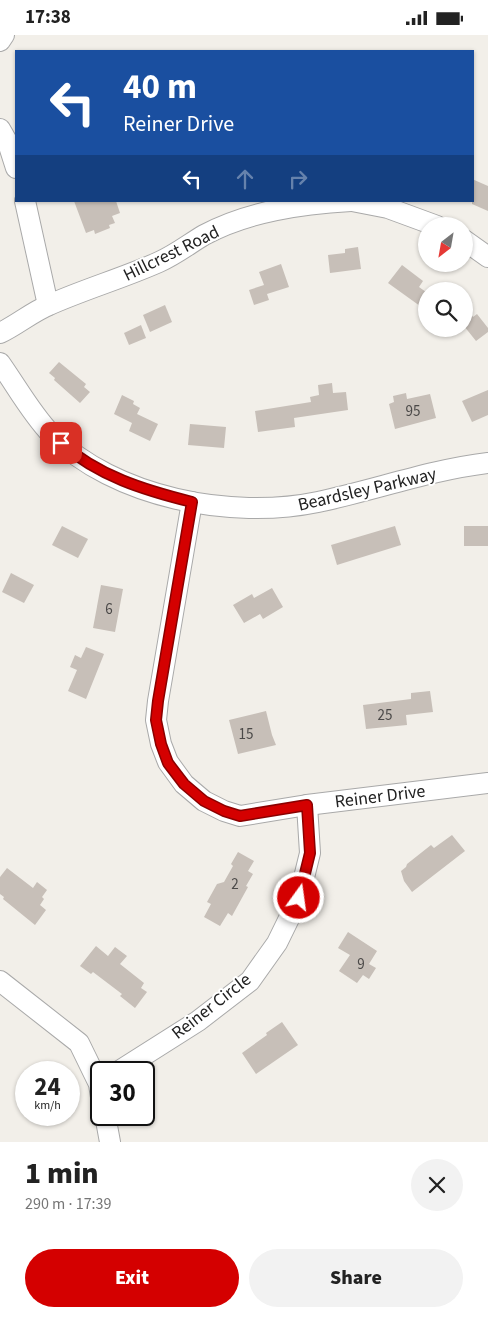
<!DOCTYPE html>
<html lang="en">
<head>
<meta charset="utf-8">
<style>
	body { margin:0; font-family:"Source Sans 3",sans-serif; background:#f2f2f2; color:#222; height:100vh; display:flex; flex-direction:column; font-size:19px; white-space:nowrap }
	* { box-sizing:border-box; margin:0 }
	p { font-size:16px; color:#767676 }
	.icon { flex:none; width:28px; height:28px; fill:none; stroke:currentColor; stroke-width:2; stroke-linecap:round; stroke-linejoin:round }
	.map { position:relative; height:1107px; overflow:hidden }
	.panel { display:flex; flex-direction:column; background:#fff; flex:1 }
	.panel>* { flex:none }
	.banner { position:absolute; left:15px; top:15px; width:459px; height:152px; border-radius:0px; box-shadow:0 1px 4px #0004; background:#1a4fa0; color:#fff; overflow:hidden }
	.needle { width:32px; rotate:211deg }
	.tools { position:absolute; left:418px; top:182px; display:grid; gap:10px }
	.tools a { display:grid; place-items:center; width:55px; height:55px; border-radius:50%; background:#fff; box-shadow:0 1px 4px #0004; font-size:25px }
	.speed { position:absolute; left:15px; top:1026px; display:flex; gap:10px; font-size:25px; font-weight:700; text-align:center }
	.speed>* { display:grid; place-content:center; width:65px; height:65px; border-radius:50%; background:#fff; box-shadow:0 1px 4px #0004; line-height:1 }
	.speed small { font-size:12px; font-weight:400 }
	.speed .limit { border:2px solid #111; border-radius:8px; background:#fff; color:#111 }
	.pin { position:absolute; display:grid; place-items:center; width:42px; height:42px; color:#fff; margin:-21px; border-radius:10px; box-shadow:0 2px 8px #0006 }
	.me { position:absolute; width:55px; margin:-28px; rotate:14deg; stroke-linejoin:round; filter:drop-shadow(0 0 4px #0008) }
	.turn { display:flex; align-items:center; gap:18px; height:105px; padding:0 25px; font-size:22px }
	.turn .icon { width:65px; height:65px; stroke-width:2.5 }
	.turn b { display:block; font-size:35px; line-height:42px }
	.lanes { display:flex; align-items:center; height:48px; padding:0 25px; background:#0003; justify-content:center; gap:25px; direction:ltr }
	.lanes .off { opacity:.35 }
	.round { display:grid; place-items:center; flex:none; width:52px; height:52px; border-radius:26px; background:#f2f2f2 }
	.head { display:flex; align-items:center; justify-content:space-between; height:85px; padding:0 25px }
	h1 { font-size:30px; font-weight:800; line-height:38px }
	.button { display:flex; gap:10px; margin-top:auto; padding:10px 25px }
	.button a { flex:1; height:58px; border-radius:30px; background:#d40000; color:#fff; font-size:20px; font-weight:800; line-height:58px; text-align:center }
	.button a+a { background:#f2f2f2; color:#222 }
	.status { display:flex; justify-content:space-between; align-items:center; height:35px; padding:0 25px; background:#fff; direction:ltr }
	.status svg { height:14px; fill:currentColor }
	.map>svg:first-child { display:block }
	.building { fill:#c7bfb8 }
	.lines { fill:none; stroke-linecap:round; stroke-linejoin:round }
	.minor-casing { stroke:#a9a9a9; stroke-width:22 }
	.minor { stroke:#fff; stroke-width:20 }
	.route-casing { stroke:#8a0000; stroke-width:12 }
	.route { stroke:#d40000; stroke-width:9 }
	.labels { text-anchor:middle; stroke-width:4; stroke-linejoin:round; paint-order:stroke }
	.number-label { font-size:15px; fill:#4b4948 }
	.street-label { font-size:18px; fill:#222; stroke:#fff }
</style>
</head>
<body>
<div class="status"><b>17:38</b><svg viewBox="0 0 49 12"><path d="M0 12V9h3v3zM5 12V6h3v6zM10 12V3h3v9zM15 12V0h3v12zM26 1h20v11H26zM47 4h2v5h-2z"/></svg></div>
<div class="map">
<svg width="488" height="1107" viewBox="0 0 488 1107">
	<rect width="100%" height="100%" fill="#f2efe9"/>
	<!-- building -->
	<g class="building">
		<path d="M472,144L488,151V176L472,169Z"/>
		<path d="M74,166H116L120,178L112,181L115,188L109,190L110,193L95,199L94,195L86,198Z"/>
		<path d="M358,212L361,234L330,238L328,220L345,218V214Z"/>
		<path d="M281,229L289,252L267,259L269,265L254,270L249,255L264,250L259,237Z"/>
		<path d="M402,230L423,246L419,252L426,257V263L420,271L388,248Z"/>
		<path d="M165,270L172,287L150,297L143,280Z"/>
		<path d="M464,270L473,282L477,279L488,293V297L476,306L464,291Z"/>
		<path d="M141,290L146,303L129,310L124,298Z"/>
		<path d="M59,327L86,349L84,352L90,357L80,368L54,345L55,343L49,338Z"/>
		<path d="M332,348L333,358L346,357L348,375L294,383L295,392L258,397L255,376L311,367L310,362L319,360L318,350Z"/>
		<path d="M488,355V380L472,387L462,366Z"/>
		<path d="M406,358L407,364L430,359L436,383L395,394L389,369L394,367L393,361Z"/>
		<path d="M122,360L134,366L133,369L140,373L137,379L158,389L150,406L129,396L132,388L114,379Z"/>
		<path d="M190,389L226,392L224,413L188,410Z"/>
		<path d="M62,491L88,504L78,523L52,510Z"/>
		<path d="M395,491L401,510L337,530L331,510Z"/>
		<rect x="464" y="491" width="24" height="20"/>
		<path d="M11,538L34,550L24,568L2,557Z"/>
		<path d="M101,550L123,554L115,597L93,593Z"/>
		<path d="M272,553L283,572L263,584L260,579L244,588L233,570L252,559L254,563Z"/>
		<path d="M86,612L104,619L86,664L68,656L77,635L70,632L75,620L81,623Z"/>
		<path d="M430,656L433,677L406,680L407,690L366,694L363,670L411,664V658Z"/>
		<path d="M266,676L272,700L276,710L238,719L229,685Z"/>
		<path d="M452,800L465,816L412,857L404,846L401,836L406,832L407,829L431,810L434,813Z"/>
		<path d="M238,817L254,826L248,836L253,839L246,851L248,852L232,881L228,878L220,891L204,882L211,869L207,867L217,849L224,847L233,831L231,829Z"/>
		<path d="M7,833L33,853L37,847L47,855L42,862L44,864L40,870L46,875L35,890L3,864L4,862L0,859V842Z"/>
		<path d="M348,897L377,916L369,929L376,933L369,944L363,940L357,948L339,936L350,920L338,913Z"/>
		<path d="M96,911L108,921L115,912L127,921L120,929L144,948L141,953L147,957L135,973L120,961L122,959L93,937L91,939L80,931Z"/>
		<path d="M282,987L298,1010L256,1039L242,1018L267,1000L266,998Z"/>
	</g>
	<g class="lines">
		<defs>
			<g id="minor">
				<path d="M0,6L4,0"/>
				<path d="M0,94L8,108L16,133"/>
				<path d="M25,166L48,270"/>
				<path d="M352,166L388,173L437,191"/>
				<path d="M464,205L488,222"/>
				<path d="M0,298C17,290 32,277 49,270C85,254 123,243 159,227C175,220 189,209 204,200C249,176 301,169 351,166"/>
				<path d="M0,328C17,352 31,378 51,399C114,463 232,485 318,467C375,455 430,435 488,428"/>
				<path d="M192,467L158,666L156,685L161,709L168,727L184,749L204,766L224,776L240,781L307,770L488,748"/>
				<path d="M0,946L79,1008L99,1049L101,1062"/>
				<path d="M116,1038L198,986L250,946L277,908L299,863L310,818L307,770"/>
				<path d="M105,1080L110,1107"/>
			</g>
		</defs>
		<!-- minor casing -->
		<use href="#minor" class="minor-casing"/>
		<!-- minor -->
		<use href="#minor" class="minor"/>
	</g>
	<g class="lines">
		<defs>
			<path id="route" d="M61,408C98,441 144,455 192,467L158,666L156,685L161,709L168,728L184,749L204,766L224,776L240,781L307,770L310,818L299,863"/>
		</defs>
		<!-- route casing -->
		<use href="#route" class="route-casing"/>
		<!-- route -->
		<use href="#route" class="route"/>
	</g>
	<g class="labels">
		<!-- number labels -->
		<g class="number-label">
			<text x="413" y="381">95</text>
			<text x="109" y="579">6</text>
			<text x="385" y="685">25</text>
			<text x="246" y="704">15</text>
			<text x="235" y="854">2</text>
			<text x="361" y="934">9</text>
		</g>
		<!-- street labels -->
		<g class="street-label">
			<text transform="translate(171 218) rotate(-26)" y="6">Hillcrest Road</text>
			<text transform="translate(367 454) rotate(-13)" y="6">Beardsley Parkway</text>
			<text transform="translate(380 761) rotate(-7)" y="6">Reiner Drive</text>
			<text transform="translate(211 971) rotate(-38)" y="6">Reiner Circle</text>
		</g>
	</g>
</svg>
<div class="tools">
<a><svg class="needle" viewBox="-14 -14 28 28"><path d="M0-13l5 13h-10z" fill="#e53935"/><path d="M0 13l5-13h-10z" fill="#767676"/></svg></a>
<a><svg class="icon" aria-label="search" viewBox="0 0 24 24"><circle cx="10" cy="10" r="6"/><path d="M15 15l6 6"/></svg></a>
</div>
<div class="speed"><div>24<small>km/h</small></div><div class="limit">30</div></div>
<div class="pin" style="left:61px;top:408px;background:#d93025"><svg class="icon" aria-label="arrive" viewBox="0 0 24 24"><path d="M6 21V4h12l-3 4 3 4H6"/></svg></div>
<svg class="me" style="left:299px;top:863px" viewBox="-20 -20 40 40"><circle r="17" fill="#d40000" stroke="#fff" stroke-width="3"/><path d="M0-11L8 9 0 5-8 9z" fill="#fff"/></svg>
<div class="banner">
<div class="turn"><svg class="icon" aria-label="left" viewBox="0 0 24 24"><path d="M17 20v-9H6M10 6l-5 5 5 5"/></svg><div><b>40 m</b>Reiner Drive</div></div>
<div class="lanes"><svg class="icon" aria-label="left" viewBox="0 0 24 24"><path d="M17 20v-9H6M10 6l-5 5 5 5"/></svg><svg class="icon off" aria-label="ahead" viewBox="0 0 24 24"><path d="M12 20V5M6 11l6-6 6 6"/></svg><svg class="icon off" aria-label="right" viewBox="0 0 24 24"><path d="M7 20v-9h11M14 6l5 5-5 5"/></svg></div>
</div>
</div>
<section class="panel">
<div class="head"><div><h1>1 min</h1><p>290 m · 17:39</p></div><a class="round"><svg class="icon" aria-label="close" viewBox="0 0 24 24"><path d="M6 6l12 12M18 6L6 18"/></svg></a></div>
<div class="button"><a>Exit</a><a>Share</a></div>
</section>
</body>
</html>
